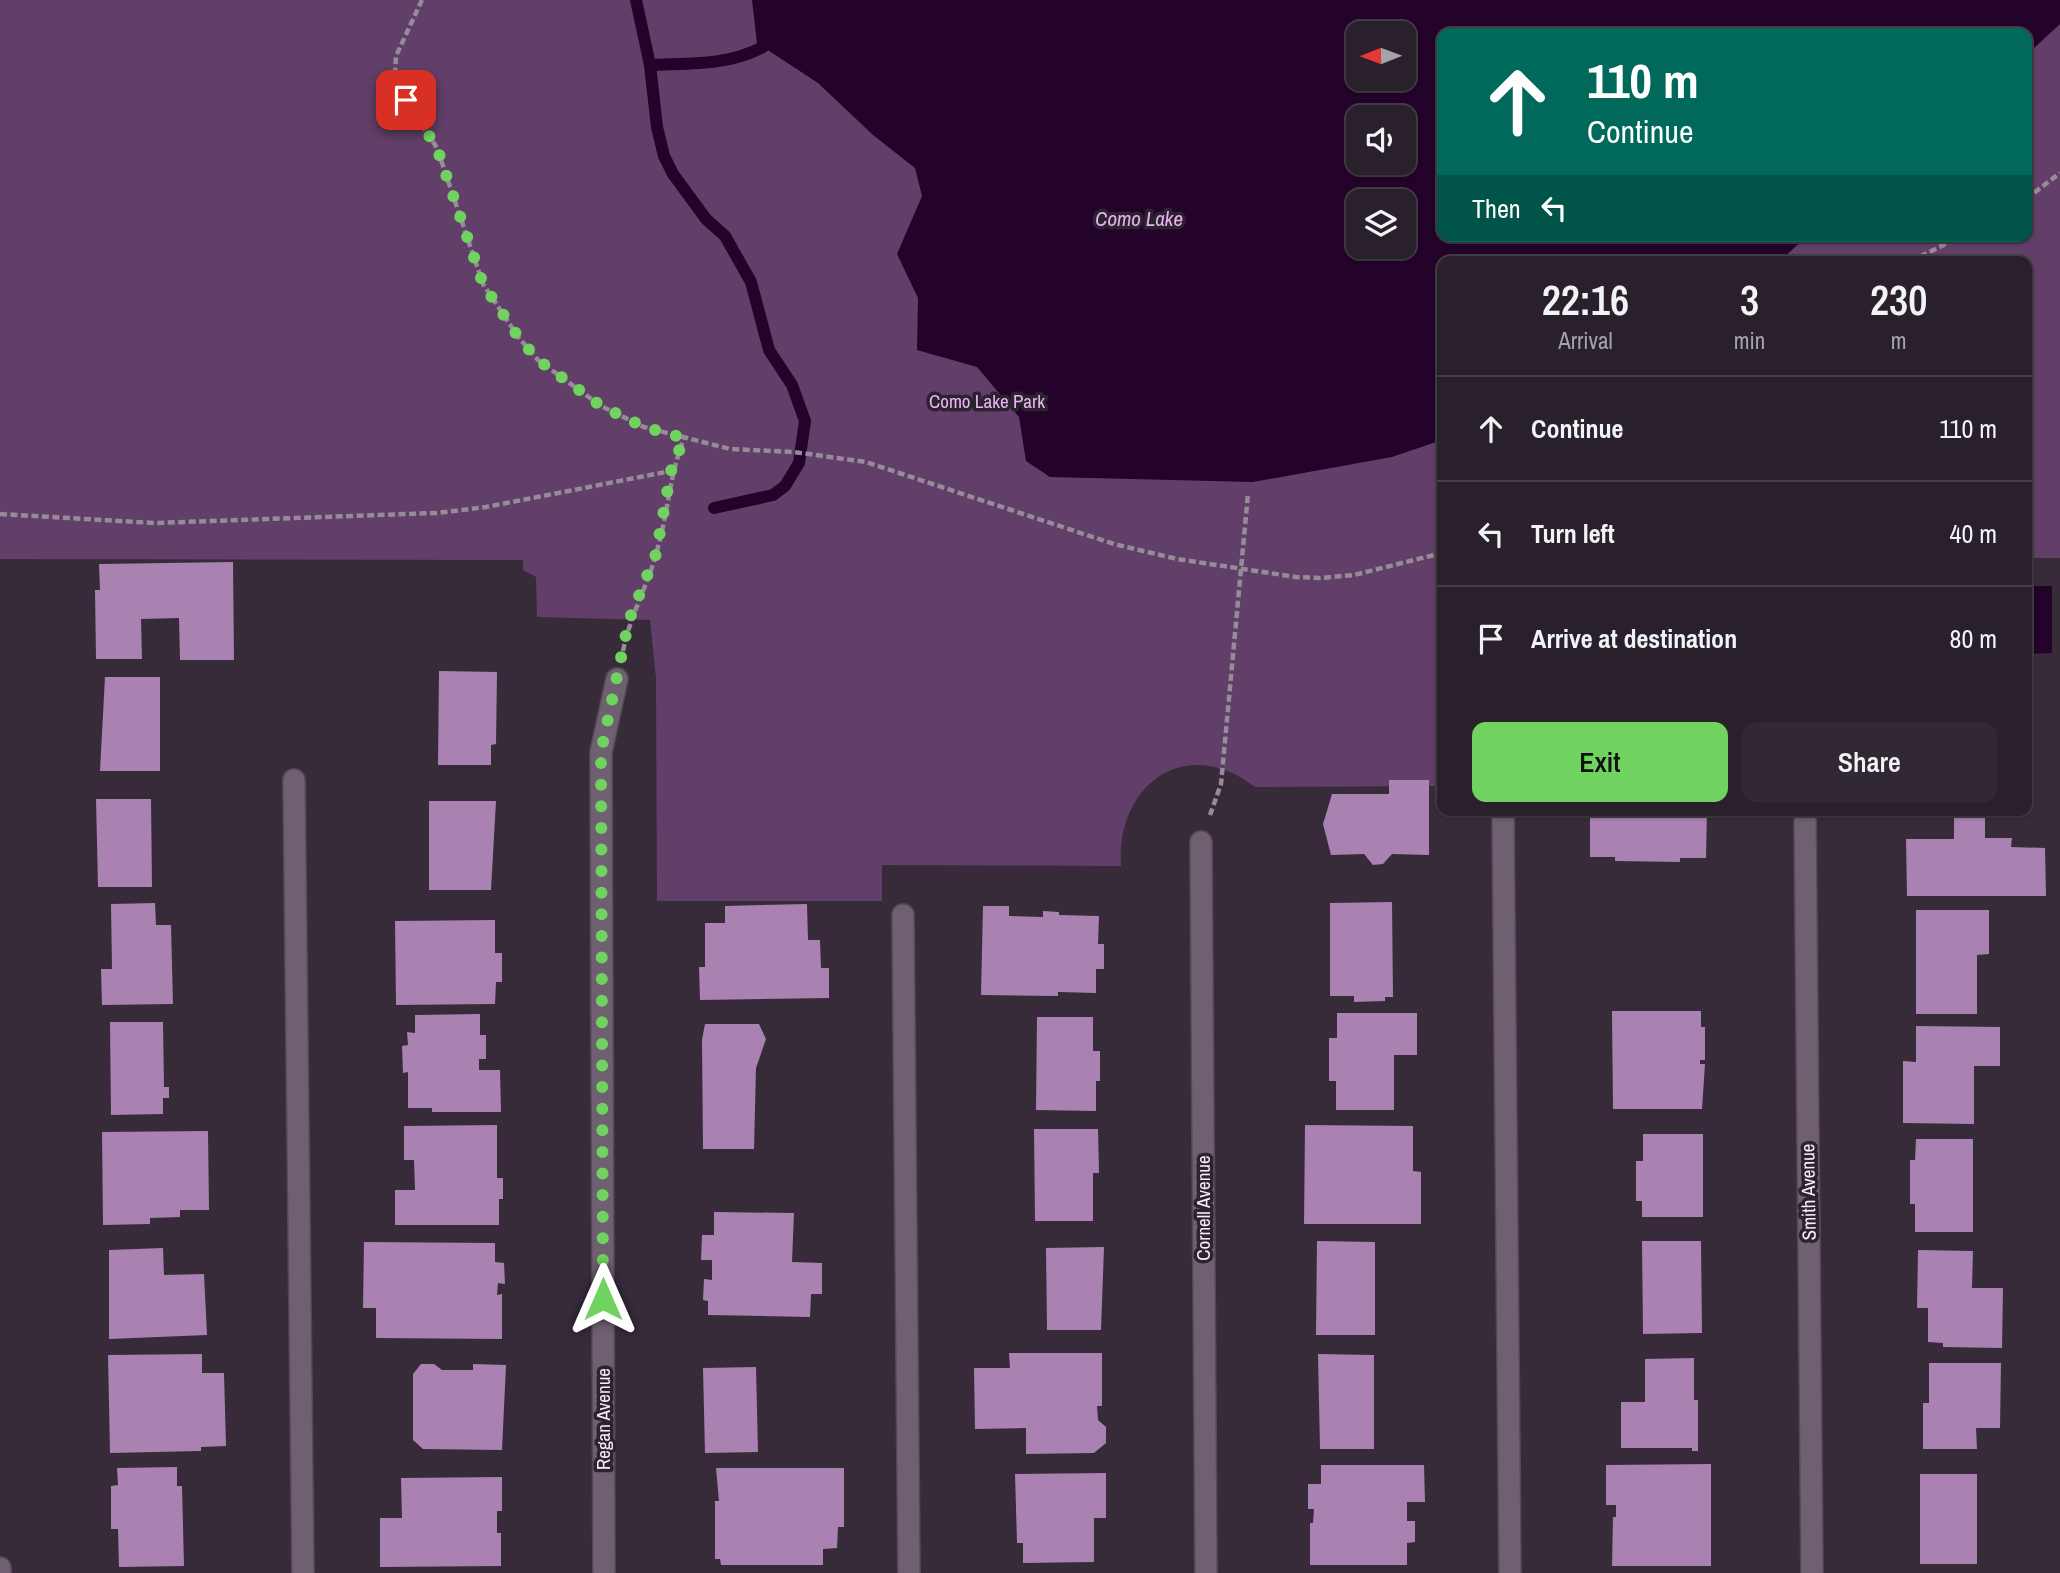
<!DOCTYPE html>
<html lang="en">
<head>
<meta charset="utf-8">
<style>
	body { margin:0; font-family:"Archivo Narrow",sans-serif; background:#312834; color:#f1f3f6; height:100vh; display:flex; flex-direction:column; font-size:26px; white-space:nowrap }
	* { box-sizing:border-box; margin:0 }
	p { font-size:23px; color:#a5a3a9 }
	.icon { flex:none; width:38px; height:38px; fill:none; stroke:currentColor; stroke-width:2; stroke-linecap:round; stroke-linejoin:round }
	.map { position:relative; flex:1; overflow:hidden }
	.details { position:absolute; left:1437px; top:256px; width:595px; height:560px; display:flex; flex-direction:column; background:#29202c; border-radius:14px; box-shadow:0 2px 5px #0004,0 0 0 2px #453e48 }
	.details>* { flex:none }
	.hud { position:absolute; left:1437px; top:28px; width:595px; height:214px; border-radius:14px; box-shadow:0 2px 5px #0004,0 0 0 2px #453e48; background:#00695c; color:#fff; overflow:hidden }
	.needle { width:46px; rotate:269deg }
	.buttons { position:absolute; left:1346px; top:21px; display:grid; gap:14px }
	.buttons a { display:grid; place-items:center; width:70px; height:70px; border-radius:14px; background:#29202c; box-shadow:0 2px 5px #0004,0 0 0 2px #453e48; font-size:35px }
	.pin { position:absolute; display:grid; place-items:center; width:60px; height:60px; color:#fff; margin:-30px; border-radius:14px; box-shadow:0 4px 10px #0006 }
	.me { position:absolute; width:77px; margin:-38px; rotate:0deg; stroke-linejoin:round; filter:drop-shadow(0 0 5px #0008) }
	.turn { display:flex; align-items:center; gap:24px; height:147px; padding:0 35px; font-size:32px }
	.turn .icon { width:91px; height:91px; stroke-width:2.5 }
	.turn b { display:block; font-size:49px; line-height:60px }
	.then { display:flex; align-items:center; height:66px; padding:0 35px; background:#0003; gap:14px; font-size:26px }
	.eta { display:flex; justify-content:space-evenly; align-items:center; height:119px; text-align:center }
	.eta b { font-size:42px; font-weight:600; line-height:49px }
	.cta { display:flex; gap:14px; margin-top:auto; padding:14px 35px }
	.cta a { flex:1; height:80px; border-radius:14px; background:#70d35f; color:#111; font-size:28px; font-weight:600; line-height:80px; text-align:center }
	.cta a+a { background:#312834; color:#f1f3f6 }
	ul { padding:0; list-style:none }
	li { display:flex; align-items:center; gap:21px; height:105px; padding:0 35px; border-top:2px solid #453e48 }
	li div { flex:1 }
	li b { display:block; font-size:26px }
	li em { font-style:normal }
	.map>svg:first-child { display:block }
	.green { fill:#613f68; fill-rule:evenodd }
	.water { fill:#230329; fill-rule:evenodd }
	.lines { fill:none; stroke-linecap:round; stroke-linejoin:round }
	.stream { stroke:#230329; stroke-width:12 }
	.building { fill:#a982b1 }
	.service-casing { stroke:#534854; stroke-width:24 }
	.minor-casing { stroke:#534854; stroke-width:24 }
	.path { stroke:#968c98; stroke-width:4.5; stroke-dasharray:7 3.5; stroke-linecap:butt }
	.service { stroke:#6e6070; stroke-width:21 }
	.minor { stroke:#6e6070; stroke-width:21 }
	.route { stroke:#70d35f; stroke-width:12; stroke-dasharray:0 21.6 }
	.labels { text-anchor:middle; stroke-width:7; stroke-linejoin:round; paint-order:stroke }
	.park-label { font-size:19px; fill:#eeb4f9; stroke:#2d222f }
	.street-label { font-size:19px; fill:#f6eef7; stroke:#2d222f }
	.water-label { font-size:21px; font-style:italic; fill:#e9b0f4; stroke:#2d222f }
</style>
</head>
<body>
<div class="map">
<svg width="2060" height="1573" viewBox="0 0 2060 1573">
	<rect width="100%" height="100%" fill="#372b3a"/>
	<!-- green -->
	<path class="green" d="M0,0H2060V558H2027L2026,261H1442V786L1255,787C1187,734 1116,783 1121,866L882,865V901H657L656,678L650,620L537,617L536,577L523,570V560L0,559ZM1358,33H1404V79H1358ZM1442,33H2026V236H1442ZM1358,117H1404V163H1358ZM1358,201H1404V247H1358Z"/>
	<!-- water -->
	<g class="water">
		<path d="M752,0H2060V24L2034,48L2027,62L2026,33H1442V236H1807L1780,261H1442V440L1392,457L1253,482L1050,477L1026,461L1019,417L977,367L917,350L918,298L897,254L922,196L915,168L873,135L818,83L757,43ZM1358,33H1404V79H1358ZM1358,117H1404V163H1358ZM1358,201H1404V247H1358Z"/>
		<path d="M2027,586H2052V653L2027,654Z"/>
	</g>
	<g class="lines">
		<!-- stream -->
		<g class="stream">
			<path d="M636,0L650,65L657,127L664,156L673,174L706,219L725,236L751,282L769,350L792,385L805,421L799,463L785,486L773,495L714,508"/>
			<path d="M650,65C690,63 727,66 763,47"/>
		</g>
	</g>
	<!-- building -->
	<g class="building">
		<path d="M233,562L234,660H180L179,618L141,619L142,659H96L95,590H100L99,564Z"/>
		<path d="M439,671L497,672L496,744L491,745V765H438Z"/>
		<path d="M105,677H160V771H100Z"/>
		<path d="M1389,780H1429V855L1392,854L1383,864L1373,865L1364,854L1331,855L1323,824L1332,794H1389Z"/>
		<path d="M96,799H151L152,887H98Z"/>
		<path d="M429,801H496L491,890H429Z"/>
		<path d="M1590,810H1707L1706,858H1680V862L1615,861V857H1590Z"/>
		<path d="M1954,818H1985V838H2012L2011,847L2045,848L2046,896H1907L1906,839H1954Z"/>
		<path d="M1392,902L1393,997H1385V1001L1354,1002V996H1330V903Z"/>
		<path d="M155,903L156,925H171L173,1004L102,1005L101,969H112L111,904Z"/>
		<path d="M807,904L808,940H820L821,968H829V998L700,1000L699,967H705V923H725V906Z"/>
		<path d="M983,906H1009V916L1043,917V911L1059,912V915L1099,916L1098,944H1104V969H1096V993L1058,992V996L981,995Z"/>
		<path d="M1916,910H1989V954L1977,955V1014H1916Z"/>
		<path d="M495,920V953H502V982H496L495,1004L396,1005L395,921Z"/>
		<path d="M1612,1011H1701V1027H1705V1060H1700V1064H1705L1702,1109H1613Z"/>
		<path d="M1337,1013H1417V1055H1394V1110H1336V1081H1329V1038H1337Z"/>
		<path d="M480,1014V1035H486V1059H479V1070H500L501,1112H432V1108H408V1072L403,1073L402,1046L408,1045L407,1032L415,1033V1015Z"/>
		<path d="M1037,1017H1093V1051H1100V1081H1096V1111L1036,1110Z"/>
		<path d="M110,1022H163L164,1087H169V1098H163V1114L111,1115Z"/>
		<path d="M705,1024H759L766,1039L756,1068L754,1149H703L702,1040Z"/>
		<path d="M1916,1026L2000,1027V1066H1974V1124L1903,1123V1061L1916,1062Z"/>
		<path d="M497,1125V1178H503V1199H499V1225H395V1190H415L414,1160H404V1126Z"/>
		<path d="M1305,1125L1413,1126V1171L1421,1172V1224H1304Z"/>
		<path d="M1034,1129H1098L1099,1173H1093V1221H1035Z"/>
		<path d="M208,1131L209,1210H180V1217L150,1218V1224L103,1225L102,1132Z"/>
		<path d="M1643,1134H1703V1217H1642V1201H1636V1161H1643Z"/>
		<path d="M1916,1139H1973V1232H1915V1204H1910V1160H1915Z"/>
		<path d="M714,1212L794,1213L792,1262L822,1263V1294H811L810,1317L708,1315V1301L703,1300L704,1279L712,1280V1260H701L702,1235H714Z"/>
		<path d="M1317,1241L1375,1242V1335H1316Z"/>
		<path d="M1642,1241H1701L1702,1333L1643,1334Z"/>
		<path d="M364,1242L495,1243V1262L504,1263L505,1284L498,1283L497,1295L502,1294V1339L376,1338V1308H363Z"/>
		<path d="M1104,1247L1101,1330H1047L1046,1248Z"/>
		<path d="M163,1248L164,1275L204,1274L207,1335L109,1339V1250Z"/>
		<path d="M1918,1250L1973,1251L1972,1288H2003L2002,1348L1943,1347V1343L1928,1342V1308H1917Z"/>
		<path d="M1009,1353H1102V1406H1097L1098,1420L1106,1427V1443L1094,1453L1026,1454V1428L975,1429L974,1368H1010Z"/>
		<path d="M202,1354V1373H224L226,1446L201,1447V1451L110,1453L108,1355Z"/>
		<path d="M1318,1354L1374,1355V1449H1320Z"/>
		<path d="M1694,1358V1400H1698V1451H1692V1448H1621V1402H1645V1359Z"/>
		<path d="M1929,1363H2001L2000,1428H1976L1977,1449H1923V1403H1929Z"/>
		<path d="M421,1364H434L442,1370H473V1364L506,1365L502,1450L423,1449L413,1440V1374Z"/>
		<path d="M756,1367L758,1452L705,1453L703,1368Z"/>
		<path d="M1711,1464V1566H1612L1613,1517H1616V1505H1606V1465Z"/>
		<path d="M1321,1465H1424L1425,1502H1407V1521H1415V1542L1407,1543V1565H1310V1523H1313L1314,1509H1308V1484H1321Z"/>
		<path d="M177,1467V1486H182L184,1566L119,1567L118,1529H111V1486L118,1485L117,1468Z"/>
		<path d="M716,1468H844V1527H838L837,1548L823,1549V1565H721L720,1559H715V1501H719Z"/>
		<path d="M1106,1473V1518H1094V1562L1023,1563V1543H1017L1015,1474Z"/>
		<rect x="1920" y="1474" width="57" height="90"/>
		<path d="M502,1477V1511H497V1533H501V1566L380,1567V1518H402L401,1478Z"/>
	</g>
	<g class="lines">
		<defs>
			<g id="service">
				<path d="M294,780L303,1573"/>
				<path d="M1503,812L1510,1573"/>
				<path d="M903,915L909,1573"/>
			</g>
			<g id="minor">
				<path d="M1805,810L1812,1573"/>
				<path d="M1201,842L1206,1573"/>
				<path d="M0,1568V1573"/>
				<path d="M604,1573L601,752L617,679"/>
			</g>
		</defs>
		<!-- service casing -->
		<use href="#service" class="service-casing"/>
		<!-- minor casing -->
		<use href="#minor" class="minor-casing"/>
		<!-- path -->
		<g class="path">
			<path d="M422,0L396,56L395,74L406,100L437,148L483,284L519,338L538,360L601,406L644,427L730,449L794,452L866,462L1114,544L1177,559L1296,577L1320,578L1354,575L1442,553"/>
			<path d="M2026,199L2060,173"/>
			<path d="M1911,261L1962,236"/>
			<path d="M0,514L154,523L437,513L486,507L671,471"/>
			<path d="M623,651C630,616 647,587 656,554C668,515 669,477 684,438"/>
			<path d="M1210,815L1221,784L1248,494"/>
		</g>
		<!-- service -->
		<use href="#service" class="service"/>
		<!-- minor -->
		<use href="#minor" class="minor"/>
	</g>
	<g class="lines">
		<!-- route -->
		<path class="route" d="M406,100L437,148L483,284L519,338L538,360L601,406L644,427L684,438L671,471L656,554L629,620L601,752L603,1299"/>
	</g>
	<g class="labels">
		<!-- park labels -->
		<g class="park-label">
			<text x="987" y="408">Como Lake Park</text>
		</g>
		<!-- street labels -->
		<g class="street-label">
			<text transform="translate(1808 1192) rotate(-91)" y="7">Smith Avenue</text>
			<text transform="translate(1203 1208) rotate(-90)" y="7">Cornell Avenue</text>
			<text transform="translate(603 1419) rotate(-90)" y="7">Regan Avenue</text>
		</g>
		<!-- water labels -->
		<g class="water-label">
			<text x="1139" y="226">Como Lake</text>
		</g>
	</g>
</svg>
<div class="buttons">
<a><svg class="needle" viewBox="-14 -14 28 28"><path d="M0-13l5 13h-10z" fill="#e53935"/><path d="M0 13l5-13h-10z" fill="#a5a3a9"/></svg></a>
<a><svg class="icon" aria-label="sound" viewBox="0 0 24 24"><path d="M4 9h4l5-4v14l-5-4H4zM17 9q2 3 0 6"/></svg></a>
<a><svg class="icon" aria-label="layers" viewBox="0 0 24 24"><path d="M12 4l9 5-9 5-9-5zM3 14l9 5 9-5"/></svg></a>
</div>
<div class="pin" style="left:406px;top:100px;background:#d93025"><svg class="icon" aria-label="arrive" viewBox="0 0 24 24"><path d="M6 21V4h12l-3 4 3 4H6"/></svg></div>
<svg class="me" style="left:603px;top:1299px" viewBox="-20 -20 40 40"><path d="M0-17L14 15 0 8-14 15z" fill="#70d35f" stroke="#fff" stroke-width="4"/></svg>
<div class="hud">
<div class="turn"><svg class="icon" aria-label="ahead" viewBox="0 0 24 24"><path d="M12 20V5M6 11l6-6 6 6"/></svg><div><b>110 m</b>Continue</div></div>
<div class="then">Then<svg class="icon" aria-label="left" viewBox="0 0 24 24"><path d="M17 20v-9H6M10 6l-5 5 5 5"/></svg></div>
</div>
<section class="details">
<div class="eta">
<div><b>22:16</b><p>Arrival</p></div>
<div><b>3</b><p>min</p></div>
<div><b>230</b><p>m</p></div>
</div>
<ul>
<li><svg class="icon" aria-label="ahead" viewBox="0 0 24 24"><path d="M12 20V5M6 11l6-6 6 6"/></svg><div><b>Continue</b></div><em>110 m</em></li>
<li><svg class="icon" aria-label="left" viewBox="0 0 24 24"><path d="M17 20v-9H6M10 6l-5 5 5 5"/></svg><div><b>Turn left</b></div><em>40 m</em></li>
<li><svg class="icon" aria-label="arrive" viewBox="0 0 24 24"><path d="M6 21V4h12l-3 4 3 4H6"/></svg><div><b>Arrive at destination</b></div><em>80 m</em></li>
</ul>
<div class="cta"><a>Exit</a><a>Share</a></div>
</section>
</div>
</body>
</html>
